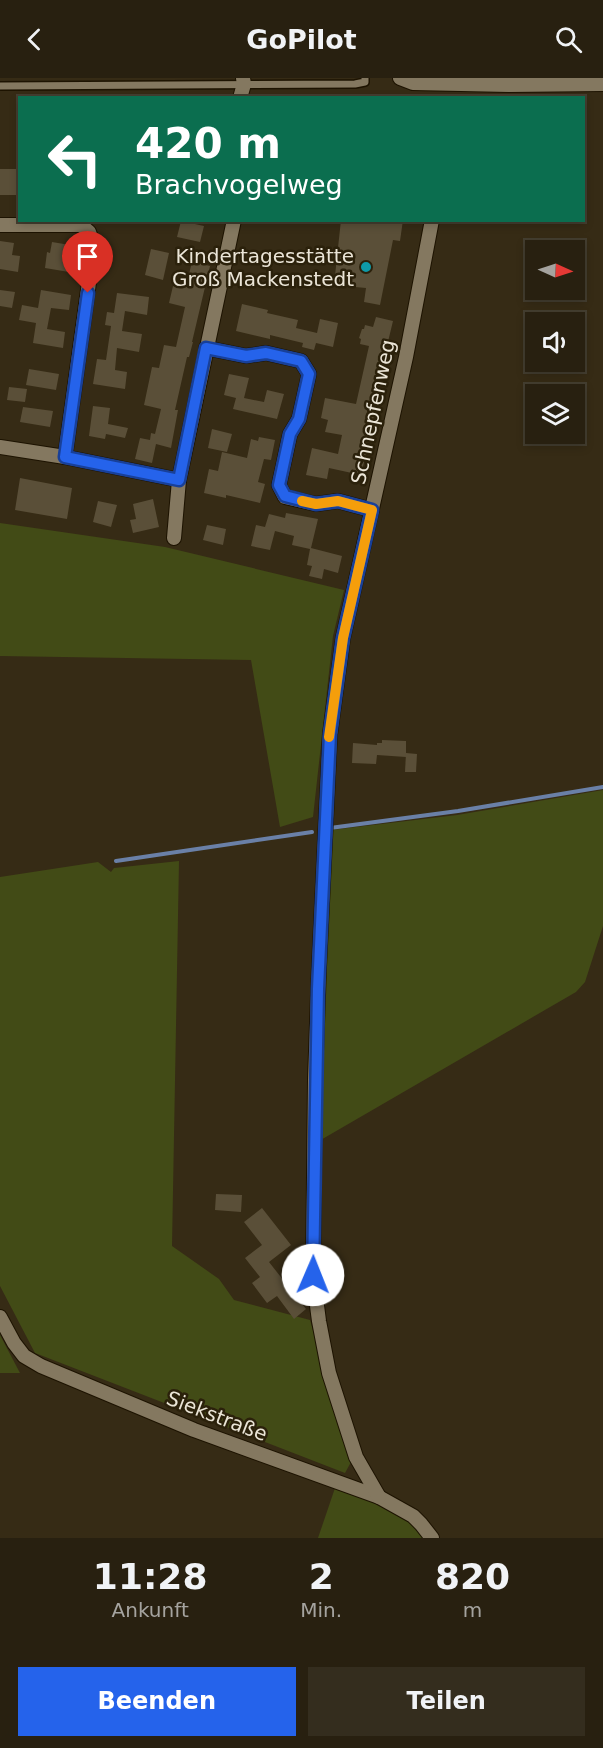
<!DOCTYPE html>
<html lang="de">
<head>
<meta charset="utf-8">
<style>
	body { margin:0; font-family:"DejaVu Sans",sans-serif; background:#342d1e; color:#f1f3f6; height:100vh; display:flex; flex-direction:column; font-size:22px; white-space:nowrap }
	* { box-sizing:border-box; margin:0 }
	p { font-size:20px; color:#a5a39f }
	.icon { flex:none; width:33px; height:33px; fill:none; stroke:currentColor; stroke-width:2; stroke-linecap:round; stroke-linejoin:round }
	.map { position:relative; height:1460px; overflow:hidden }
	.drawer { display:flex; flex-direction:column; background:#282010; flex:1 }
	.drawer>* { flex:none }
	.guide { position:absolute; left:18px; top:18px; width:567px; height:126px; border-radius:0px; box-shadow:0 3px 9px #0003,0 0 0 2px #443e30; background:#0b6e4f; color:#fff; overflow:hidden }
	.needle { width:39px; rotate:93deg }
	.controls { position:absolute; left:525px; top:162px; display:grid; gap:12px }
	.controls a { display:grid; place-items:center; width:60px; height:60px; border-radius:0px; background:#282010; box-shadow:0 3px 9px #0003,0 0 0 2px #443e30; font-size:30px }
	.pin { position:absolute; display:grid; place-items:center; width:51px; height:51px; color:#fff; margin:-62px -26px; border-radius:50% 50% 50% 0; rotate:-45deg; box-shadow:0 0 6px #0007 }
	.pin .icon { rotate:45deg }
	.me { position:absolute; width:66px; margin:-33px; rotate:1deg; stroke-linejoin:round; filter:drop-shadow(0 0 4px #0008) }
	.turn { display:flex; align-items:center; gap:21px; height:126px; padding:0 18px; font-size:27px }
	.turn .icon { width:78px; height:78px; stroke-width:2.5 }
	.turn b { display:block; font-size:42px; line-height:51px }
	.eta { display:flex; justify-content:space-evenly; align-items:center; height:102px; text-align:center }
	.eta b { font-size:36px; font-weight:700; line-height:42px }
	.action { display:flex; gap:12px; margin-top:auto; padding:12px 18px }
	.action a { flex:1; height:69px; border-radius:0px; background:#2563eb; color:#fff; font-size:24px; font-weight:700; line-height:69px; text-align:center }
	.action a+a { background:#342d1e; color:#f1f3f6 }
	header { display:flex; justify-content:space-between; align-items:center; height:78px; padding:0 18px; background:#282010; font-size:27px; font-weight:700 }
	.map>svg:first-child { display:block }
	.green { fill:#424b16 }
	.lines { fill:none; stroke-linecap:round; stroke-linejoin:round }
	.stream { stroke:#6a80a7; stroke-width:4 }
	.building { fill:#5a4f38 }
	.service-casing { stroke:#1d1301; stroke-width:10 }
	.minor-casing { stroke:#1d1301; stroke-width:16 }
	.service { stroke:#847860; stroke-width:7 }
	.minor { stroke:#847860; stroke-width:14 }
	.route-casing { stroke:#184099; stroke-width:15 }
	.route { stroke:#2563eb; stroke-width:10 }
	.slow { stroke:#f59e0b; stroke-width:10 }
	.culture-dot { fill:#0f9aa8; stroke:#2b210b; stroke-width:2 }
	.labels { text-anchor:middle; stroke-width:5; stroke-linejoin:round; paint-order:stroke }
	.poi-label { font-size:20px; fill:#ebe5d7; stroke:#2b210b; text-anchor:end }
	.street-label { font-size:20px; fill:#ebe5d7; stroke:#2b210b }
</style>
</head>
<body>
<header><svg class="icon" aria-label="back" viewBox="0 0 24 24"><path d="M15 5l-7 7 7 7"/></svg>GoPilot<svg class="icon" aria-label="search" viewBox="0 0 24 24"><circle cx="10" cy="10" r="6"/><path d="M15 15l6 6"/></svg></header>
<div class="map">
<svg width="603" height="1460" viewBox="0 0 603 1460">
	<rect width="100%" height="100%" fill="#362b15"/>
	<!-- green -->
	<g class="green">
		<path d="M0,445L165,469L344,512L333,558L313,739L280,749L251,582L0,578Z"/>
		<path d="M603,712V848L585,904L576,914L319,1063L331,752L457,737Z"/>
		<path d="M179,783L172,1168L219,1201L234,1222L310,1242L351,1384L345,1395L35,1275L0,1208V799L98,784L111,794L114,790Z"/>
		<path d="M0,1257L20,1295H0Z"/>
		<path d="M335,1410C366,1420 406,1429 423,1460H318Z"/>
	</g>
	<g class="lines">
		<!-- stream -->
		<g class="stream">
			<path d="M330,750L458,733L603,709"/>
			<path d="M116,783L312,754"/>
		</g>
	</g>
	<!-- building -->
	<g class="building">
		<rect x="0" y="91" width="20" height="26"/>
		<path d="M341,142H403L400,163L393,162L380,227L364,224L366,210L334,207Z"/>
		<path d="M181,143L204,148L200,164L177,159Z"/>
		<path d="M0,163L14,165L12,177L20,178L18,194L0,191Z"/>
		<path d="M52,164L70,167L68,178L77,179L75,195L45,190L47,174L50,175Z"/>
		<path d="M151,171L169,175L163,202L145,197Z"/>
		<path d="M192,184L210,188L192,264H193L189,279H187L175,332H178L171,370L156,366L152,385L135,381L140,360L150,362L151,355L155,356L161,331L144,327L152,289L159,290L164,267L176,269L185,229L169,225L173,208L182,210L184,199L188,200Z"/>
		<path d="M0,212L15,214L12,230L0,228Z"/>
		<path d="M41,212L71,217L69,232L51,230L47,251L65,254L63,270L33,265L36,245L19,242L22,227L38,230Z"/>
		<path d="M117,215L149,219L147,237L125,233L122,253L142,256L139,274L117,270L115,292L127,294L125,311L93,306L97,281L106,282L111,248L105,247L107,234L114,235Z"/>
		<path d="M242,226L268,232L267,235L298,242L296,250L317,255L320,241L338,245L333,269L316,265L314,272L302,269L303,265L270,257V261L236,253Z"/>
		<path d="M376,239L393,243L386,272H389L380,301L371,355H369L364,376H366L361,397L329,390L327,401L306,397L312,370L338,376L342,357L325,354L328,342L321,340L325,320L356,326L369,268L360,266L361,261L359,260L362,251H364L365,247L373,249Z"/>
		<path d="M29,291L59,296L56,312L26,307Z"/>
		<path d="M229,296L249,300L244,320L264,324L267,312L284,316L277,341L233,331L236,320L224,317Z"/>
		<path d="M9,309L27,311L25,324L7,322Z"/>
		<path d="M93,328L110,330L108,346L128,350L125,360L106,356L105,361L89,358Z"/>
		<path d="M23,329L53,333L50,349L20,344Z"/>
		<path d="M212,351L232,356L227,374L208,370Z"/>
		<path d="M259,359L275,362L271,382L264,381L258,404L265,406L260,425L226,417V420L204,415L209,391L218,393L222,374L247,380L251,361L258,363Z"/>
		<path d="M20,400L72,410L67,441L15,432Z"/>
		<path d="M153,421L159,449L133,455L130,442L136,441L133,426Z"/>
		<path d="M98,423L117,427L111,449L93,444Z"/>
		<path d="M286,435L318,441L311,470L342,478L338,495L324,491L322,501L309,498L312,488L307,487L310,471L292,467L294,458L275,453L270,472L251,468L256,447L265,449L269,436L285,440Z"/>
		<path d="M207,447L226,451L223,467L203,462Z"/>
		<path d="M382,662L406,663V679L377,677L376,686L352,685L353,665L377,667V665H382Z"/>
		<path d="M406,675L417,676L416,694H405Z"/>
		<path d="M216,1116L242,1117L241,1134L215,1132Z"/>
		<path d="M262,1130L291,1167L269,1184L306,1231L294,1241L277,1218L267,1225L252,1205L260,1199L245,1180L262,1167L244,1144Z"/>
	</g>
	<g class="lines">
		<defs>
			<path id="service" d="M0,8L355,6L365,4V0"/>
			<g id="minor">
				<path d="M400,0L413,5L509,7L603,6"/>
				<path d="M240,20L244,6L243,0"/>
				<path d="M0,147H81L89,154L94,168L65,379"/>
				<path d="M206,270L246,278L266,275L301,283L309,296L299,341L290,356L279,407L285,419L316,426L338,423L372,432"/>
				<path d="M0,369L65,379L179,402"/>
				<path d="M174,460L179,402L234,142"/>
				<path d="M0,1239L14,1265L24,1278L41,1288L194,1352L379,1419L413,1438L421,1446L432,1460"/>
				<path d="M379,1419L356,1379L329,1295L319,1243L313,1197L315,1002L319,889L330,656L343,560L406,279L432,142"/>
			</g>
		</defs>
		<!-- service casing -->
		<use href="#service" class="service-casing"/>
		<!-- minor casing -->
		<use href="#minor" class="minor-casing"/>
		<!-- service -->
		<use href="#service" class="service"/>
		<!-- minor -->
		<use href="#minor" class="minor"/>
	</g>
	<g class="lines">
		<defs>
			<path id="route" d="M88,215L65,379L179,402L206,270L246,278L266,275L301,283L309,296L299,341L290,356L279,407L285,418L316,426L338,423L372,432L343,560L330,656L318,911L313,1197"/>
		</defs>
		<!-- route casing -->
		<use href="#route" class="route-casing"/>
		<!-- route -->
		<use href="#route" class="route"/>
		<!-- slow -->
		<path class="slow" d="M302,423L316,426L338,423L372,432L343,560L329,659"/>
	</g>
	<!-- markers -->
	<circle class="culture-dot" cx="366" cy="189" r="6"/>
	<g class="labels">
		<!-- poi labels -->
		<g class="poi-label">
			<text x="354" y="185">Kindertagesstätte<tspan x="354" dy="23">Groß Mackenstedt</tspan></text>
		</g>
		<!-- street labels -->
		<g class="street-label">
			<text transform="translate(373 334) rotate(-78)" y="7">Schnepfenweg</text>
			<text transform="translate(217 1338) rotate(21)" y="7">Siekstraße</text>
		</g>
	</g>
</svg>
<div class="controls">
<a><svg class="needle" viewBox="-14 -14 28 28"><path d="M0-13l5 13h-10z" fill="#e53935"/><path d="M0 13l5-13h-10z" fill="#a5a39f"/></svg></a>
<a><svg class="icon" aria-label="sound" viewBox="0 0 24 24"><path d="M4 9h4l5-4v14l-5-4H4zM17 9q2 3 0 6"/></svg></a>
<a><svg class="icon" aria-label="layers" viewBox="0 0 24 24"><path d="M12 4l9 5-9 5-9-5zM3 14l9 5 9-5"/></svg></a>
</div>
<div class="pin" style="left:88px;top:215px;background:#d93025"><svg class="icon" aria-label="arrive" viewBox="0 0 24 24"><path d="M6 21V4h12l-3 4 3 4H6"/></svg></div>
<svg class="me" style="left:313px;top:1197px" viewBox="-20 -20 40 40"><circle r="19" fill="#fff"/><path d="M0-13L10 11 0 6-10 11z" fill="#2563eb"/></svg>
<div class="guide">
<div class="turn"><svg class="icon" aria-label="left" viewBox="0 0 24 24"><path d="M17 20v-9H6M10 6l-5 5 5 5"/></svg><div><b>420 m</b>Brachvogelweg</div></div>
</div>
</div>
<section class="drawer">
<div class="eta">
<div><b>11:28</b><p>Ankunft</p></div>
<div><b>2</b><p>Min.</p></div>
<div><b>820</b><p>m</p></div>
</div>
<div class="action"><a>Beenden</a><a>Teilen</a></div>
</section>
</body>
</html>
